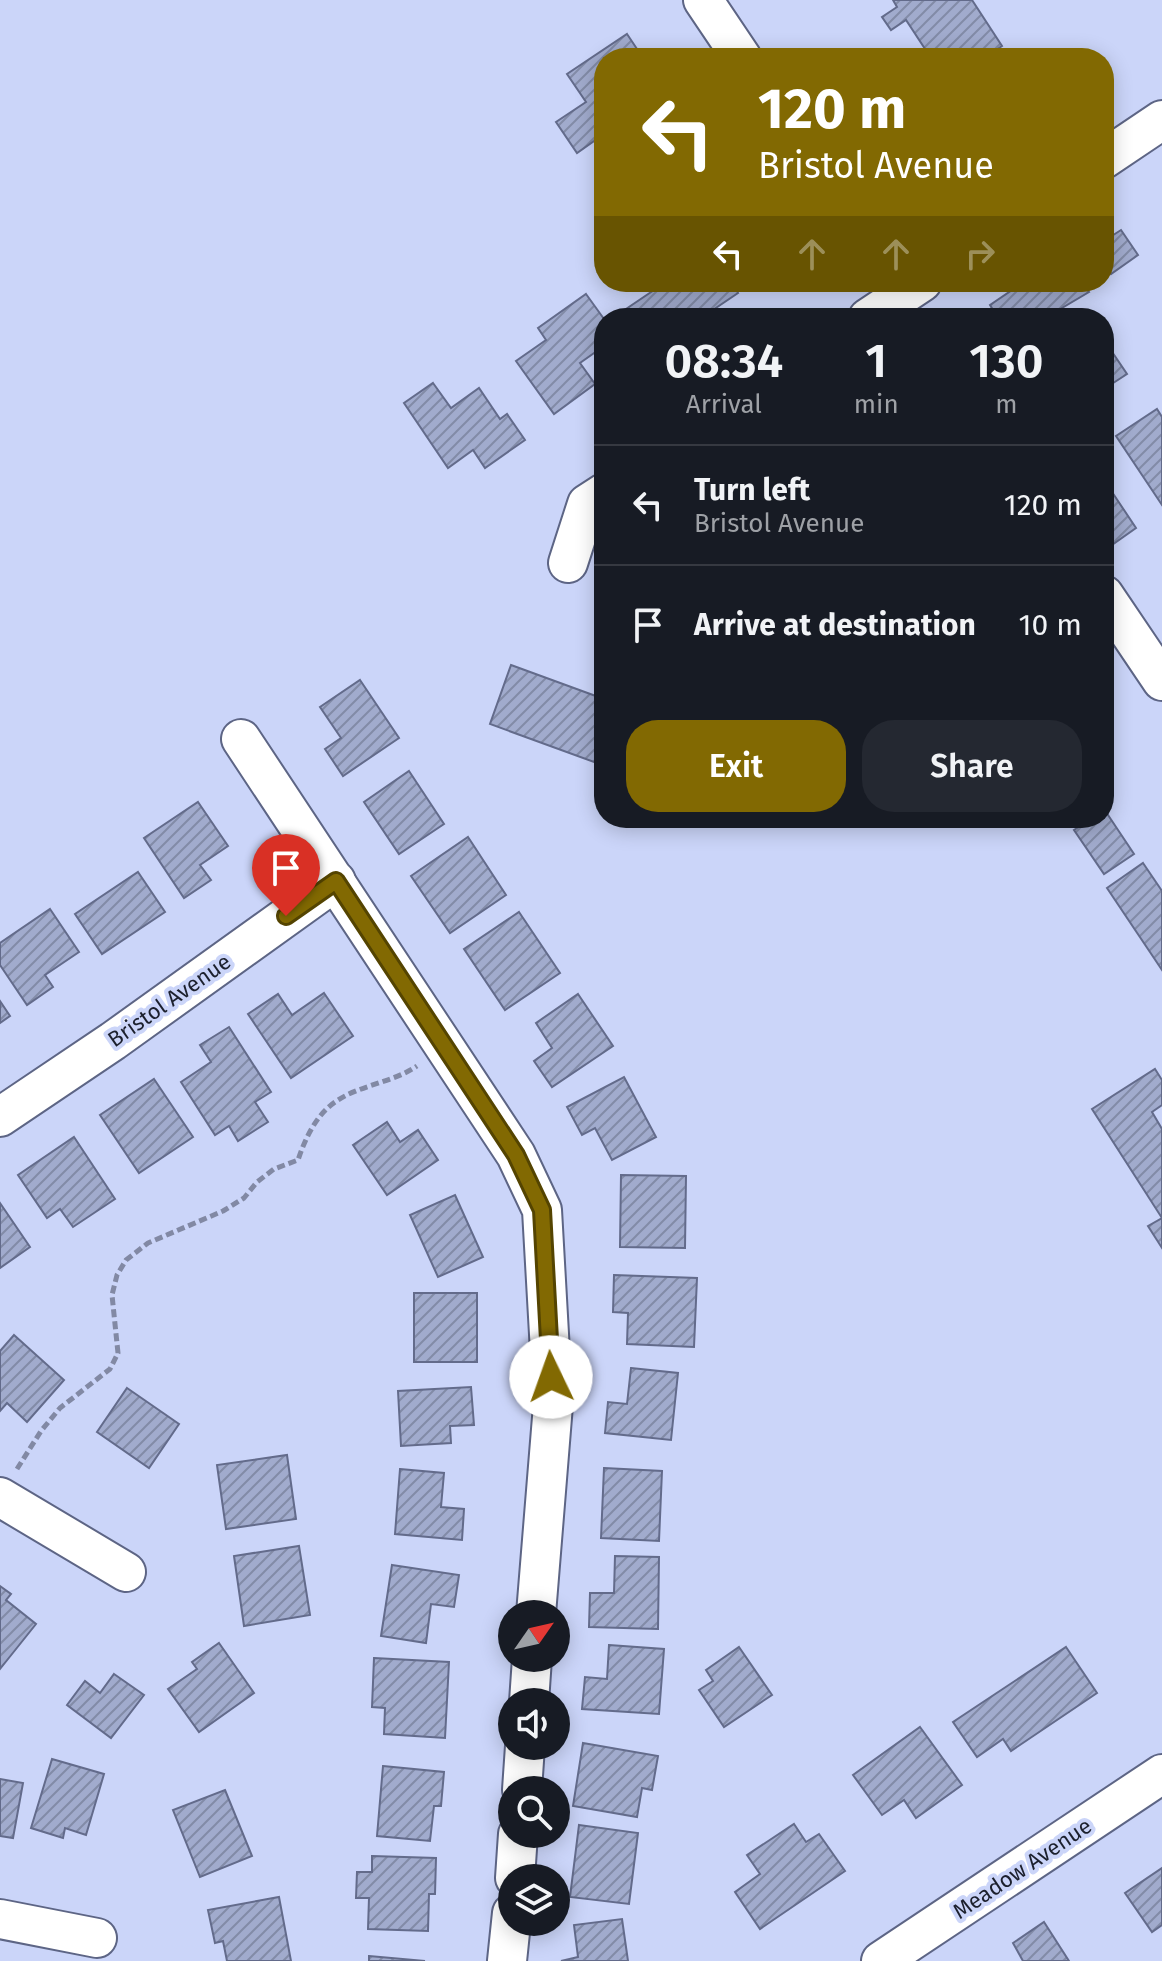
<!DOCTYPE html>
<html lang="en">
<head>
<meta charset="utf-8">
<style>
	body { margin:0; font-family:"Fira Sans",sans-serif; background:#242831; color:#f1f3f6; height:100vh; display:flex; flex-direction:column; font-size:30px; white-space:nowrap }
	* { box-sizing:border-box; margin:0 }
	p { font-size:26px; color:#9ea1a6 }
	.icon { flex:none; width:44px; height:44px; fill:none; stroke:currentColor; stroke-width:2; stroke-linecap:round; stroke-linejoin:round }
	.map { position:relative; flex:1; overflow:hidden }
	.sheet { position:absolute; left:594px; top:308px; width:520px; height:520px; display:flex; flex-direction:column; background:#171b24; border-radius:32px; box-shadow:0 4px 20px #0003 }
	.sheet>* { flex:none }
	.hud { position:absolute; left:594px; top:48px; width:520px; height:244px; border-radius:32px; box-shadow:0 4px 20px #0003; background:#826902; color:#fff; overflow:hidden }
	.needle { width:52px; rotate:56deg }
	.controls { position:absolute; left:498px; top:1600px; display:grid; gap:16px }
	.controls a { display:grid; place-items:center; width:72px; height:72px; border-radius:50%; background:#171b24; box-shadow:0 4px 20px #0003; font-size:40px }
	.pin { position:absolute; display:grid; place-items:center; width:68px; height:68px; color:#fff; margin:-82px -34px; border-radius:50% 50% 50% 0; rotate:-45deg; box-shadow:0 0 8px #0007 }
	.pin .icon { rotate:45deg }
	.me { position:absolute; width:88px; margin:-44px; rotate:357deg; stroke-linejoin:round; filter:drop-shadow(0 0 6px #0008) }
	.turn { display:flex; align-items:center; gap:28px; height:168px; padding:0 32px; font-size:36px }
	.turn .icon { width:104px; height:104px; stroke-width:2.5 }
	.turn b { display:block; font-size:56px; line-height:68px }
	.lanes { display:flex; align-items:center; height:76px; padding:0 32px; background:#0003; justify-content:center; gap:40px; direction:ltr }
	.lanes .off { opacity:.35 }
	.eta { display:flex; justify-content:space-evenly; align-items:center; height:136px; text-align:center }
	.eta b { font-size:48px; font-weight:600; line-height:56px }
	.button { display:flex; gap:16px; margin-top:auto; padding:16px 32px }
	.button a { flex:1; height:92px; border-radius:32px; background:#826902; color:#fff; font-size:32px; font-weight:600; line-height:92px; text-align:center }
	.button a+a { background:#242831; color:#f1f3f6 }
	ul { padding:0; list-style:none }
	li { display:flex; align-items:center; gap:24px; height:120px; padding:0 32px; border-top:2px solid #363941 }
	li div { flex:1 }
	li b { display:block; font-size:30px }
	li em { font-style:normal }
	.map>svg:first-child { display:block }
	.building { fill:url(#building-hatch); stroke:#636b8b; stroke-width:2 }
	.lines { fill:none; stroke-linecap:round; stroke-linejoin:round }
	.minor-casing { stroke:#5d6585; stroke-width:42 }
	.path { stroke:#8289a4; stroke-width:5; stroke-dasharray:8 4; stroke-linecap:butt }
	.minor { stroke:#fff; stroke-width:38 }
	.route-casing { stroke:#544401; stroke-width:20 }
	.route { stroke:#826902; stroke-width:14 }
	.labels { text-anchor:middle; stroke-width:8; stroke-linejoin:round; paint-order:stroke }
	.street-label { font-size:22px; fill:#1c202d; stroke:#cbd5f9 }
</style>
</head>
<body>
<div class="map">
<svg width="1162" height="1961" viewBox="0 0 1162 1961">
	<defs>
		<pattern id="building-hatch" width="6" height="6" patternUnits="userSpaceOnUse" patternTransform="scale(2)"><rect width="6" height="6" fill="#a1abcd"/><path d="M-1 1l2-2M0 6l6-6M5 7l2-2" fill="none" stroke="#828ba7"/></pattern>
	</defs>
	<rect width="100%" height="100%" fill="#cbd5f9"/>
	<!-- building -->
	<g class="building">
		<path d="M893,0H972L1002,46L984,58H931L906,20L891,30L882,17L897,7Z"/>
		<path d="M627,34L643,58H604V134L577,153L556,122L586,102L567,74Z"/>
		<path d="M1121,230L1138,255L1111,274L1104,263V241Z"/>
		<path d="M666,282H731L738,293L701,318H627L623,311Z"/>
		<path d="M1024,282H1082L1089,292L1045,318H998L990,305Z"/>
		<path d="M586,294L604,319V346L580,363L595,384L554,414L516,361L546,340L538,328Z"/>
		<path d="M1104,340L1127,374L1104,389Z"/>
		<path d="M433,383L451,408L479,388L500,419L507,414L525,440L485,468L473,450L448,468L404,403Z"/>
		<path d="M1157,409L1162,417V505L1116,436Z"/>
		<path d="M1106,483L1136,528L1109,547L1104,539Z"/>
		<path d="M511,665L604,699V736L594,762L490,724Z"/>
		<path d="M360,680L399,738L343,776L325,749L341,738L320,707Z"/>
		<path d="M409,771L444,824L399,854L364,802Z"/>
		<path d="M198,802L228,846L200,865L211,880L184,898L144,838Z"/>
		<path d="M1104,809L1134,854L1104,874L1074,830L1092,818H1104Z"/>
		<path d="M468,837L506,895L450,933L411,876Z"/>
		<path d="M1143,863L1162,891V970L1107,888Z"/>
		<path d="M138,872L165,912L102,954L75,914Z"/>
		<path d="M50,909L79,952L45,975L53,987L27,1005L0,965V943Z"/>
		<path d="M519,912L560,973L505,1010L464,949Z"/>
		<path d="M324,993L353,1036L291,1078L248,1014L278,994L292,1015Z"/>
		<path d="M578,994L613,1046L552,1087L534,1061L552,1048L536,1023Z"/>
		<path d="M0,1001L10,1016L0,1023Z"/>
		<path d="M229,1027L271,1092L255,1102L268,1122L238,1141L229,1126L215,1135L181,1082L211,1062L200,1045Z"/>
		<path d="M1155,1069L1162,1080V1105L1152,1112L1162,1129V1248L1148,1226L1162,1218L1092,1109Z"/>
		<path d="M624,1077L656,1137L612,1160L595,1128L582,1135L567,1107Z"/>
		<path d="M154,1079L193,1137L139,1173L100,1115Z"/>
		<path d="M387,1122L400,1142L418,1130L438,1160L387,1195L353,1145Z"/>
		<path d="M74,1137L115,1199L73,1227L60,1209L47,1218L18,1175Z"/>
		<path d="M621,1175L686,1176L685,1248L620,1247Z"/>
		<path d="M455,1195L483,1257L438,1277L410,1215Z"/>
		<path d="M0,1203L30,1247L0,1268Z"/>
		<path d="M614,1275L697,1278L694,1347L627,1344L628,1313L613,1312Z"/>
		<rect x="414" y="1293" width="63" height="69"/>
		<path d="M14,1335L64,1380L27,1422L7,1403L0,1411V1351Z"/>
		<path d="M631,1368L678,1373L671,1440L605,1433L608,1402L627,1404Z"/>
		<path d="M471,1387L474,1425L450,1426L451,1443L401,1446L398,1391Z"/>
		<path d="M127,1388L179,1424L149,1468L97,1432Z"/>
		<path d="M287,1455L296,1519L226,1529L217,1465Z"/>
		<path d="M604,1468L662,1471L659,1541L601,1538Z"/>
		<path d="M400,1469L444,1473L441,1507L464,1509L462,1540L395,1534Z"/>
		<path d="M299,1546L310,1615L244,1626L234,1556Z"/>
		<path d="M615,1556L659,1557L658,1629L589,1627L590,1593H614Z"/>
		<path d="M392,1565L459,1575L454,1607L431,1604L426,1643L381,1636Z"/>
		<path d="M0,1586L11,1594L6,1600L36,1624L0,1669Z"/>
		<path d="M219,1643L254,1693L199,1732L168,1689L197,1669L192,1662Z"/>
		<path d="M609,1645L664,1649L659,1714L582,1709L585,1677L607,1679Z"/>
		<path d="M739,1647L772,1695L724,1727L699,1690L713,1681L706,1670Z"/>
		<path d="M1066,1647L1097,1693L1011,1751L1003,1739L977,1757L953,1722Z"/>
		<path d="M374,1658L449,1662L445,1738L384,1734L385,1708L372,1707Z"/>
		<path d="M114,1674L144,1695L111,1738L67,1705L85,1681L100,1693Z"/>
		<path d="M920,1727L962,1785L916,1818L904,1800L882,1815L853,1775Z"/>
		<path d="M583,1743L658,1756L652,1790L642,1788L637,1817L573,1806Z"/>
		<path d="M52,1759L104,1774L86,1835L65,1828L63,1838L31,1828Z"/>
		<path d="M383,1766L444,1772L441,1806H434L430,1841L377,1836Z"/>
		<path d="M0,1779L23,1783L13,1838L0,1836Z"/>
		<path d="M225,1790L252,1856L200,1877L173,1810Z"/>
		<path d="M794,1824L806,1842L819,1834L845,1871L760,1929L735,1892L760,1874L747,1855Z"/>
		<path d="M579,1825L638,1833L629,1904L570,1897Z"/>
		<path d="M372,1856L436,1858L435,1894H429L428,1931L368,1929L369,1898H356L357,1872H372Z"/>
		<path d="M1162,1868V1925L1152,1932L1125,1893Z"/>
		<path d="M279,1897L291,1961H227L223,1941L215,1943L208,1910Z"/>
		<path d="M622,1919L628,1961H561L578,1957L574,1925Z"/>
		<path d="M1044,1922L1069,1961H1023L1013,1943Z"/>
		<path d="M369,1956L425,1961H369Z"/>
	</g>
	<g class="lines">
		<defs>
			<g id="minor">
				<path d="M703,0L742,58"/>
				<path d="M1104,159L1162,120"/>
				<path d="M868,318L922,282"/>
				<path d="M568,563L587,504L604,493"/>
				<path d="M1104,595L1162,681"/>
				<path d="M241,739L516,1155L542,1210L553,1405L536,1614"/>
				<path d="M0,1117L113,1041L336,881"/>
				<path d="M0,1497L126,1572"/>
				<path d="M529,1702L532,1658"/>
				<path d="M522,1790L525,1746"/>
				<path d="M515,1878L518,1834"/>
				<path d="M0,1919L97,1938"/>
				<path d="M507,1961L512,1913"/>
				<path d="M881,1961L1162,1774"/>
			</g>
		</defs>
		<!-- minor casing -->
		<use href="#minor" class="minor-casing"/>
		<!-- path -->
		<path class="path" d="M17,1469L41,1431L60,1408L110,1369L118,1353L112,1295L117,1275L126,1260L148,1243L223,1211L244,1198L257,1182L274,1169L298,1160C305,1139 316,1115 335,1102C359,1085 392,1083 417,1066"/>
		<!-- minor -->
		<use href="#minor" class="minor"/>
	</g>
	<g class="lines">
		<defs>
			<path id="route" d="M286,916L336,881L516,1155L542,1210L551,1377"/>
		</defs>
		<!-- route casing -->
		<use href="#route" class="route-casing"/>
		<!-- route -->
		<use href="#route" class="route"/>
	</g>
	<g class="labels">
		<!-- street labels -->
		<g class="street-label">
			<text transform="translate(169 1000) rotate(-35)" y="8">Bristol Avenue</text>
			<text transform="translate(1022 1868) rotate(-34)" y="8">Meadow Avenue</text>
		</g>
	</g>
</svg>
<div class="controls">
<a><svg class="needle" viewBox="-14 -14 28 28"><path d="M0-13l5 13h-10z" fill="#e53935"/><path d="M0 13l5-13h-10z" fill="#9ea1a6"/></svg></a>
<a><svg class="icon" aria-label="sound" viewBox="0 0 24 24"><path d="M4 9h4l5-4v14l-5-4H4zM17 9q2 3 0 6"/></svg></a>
<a><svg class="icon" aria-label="search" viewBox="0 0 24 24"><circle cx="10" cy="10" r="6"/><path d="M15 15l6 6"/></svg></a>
<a><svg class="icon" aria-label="layers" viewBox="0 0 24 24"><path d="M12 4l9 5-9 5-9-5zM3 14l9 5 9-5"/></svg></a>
</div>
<div class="pin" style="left:286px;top:916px;background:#d93025"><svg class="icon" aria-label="arrive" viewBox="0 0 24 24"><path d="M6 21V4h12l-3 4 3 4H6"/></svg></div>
<svg class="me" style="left:551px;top:1377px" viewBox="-20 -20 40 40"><circle r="19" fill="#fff"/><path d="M0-13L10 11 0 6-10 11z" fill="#826902"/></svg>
<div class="hud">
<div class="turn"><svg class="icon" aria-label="left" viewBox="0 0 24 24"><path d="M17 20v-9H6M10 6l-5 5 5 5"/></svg><div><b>120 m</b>Bristol Avenue</div></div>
<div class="lanes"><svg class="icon" aria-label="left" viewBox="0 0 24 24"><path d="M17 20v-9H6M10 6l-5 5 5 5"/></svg><svg class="icon off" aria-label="ahead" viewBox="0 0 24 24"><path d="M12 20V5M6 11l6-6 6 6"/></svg><svg class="icon off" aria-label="ahead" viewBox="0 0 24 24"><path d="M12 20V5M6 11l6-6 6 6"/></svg><svg class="icon off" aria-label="right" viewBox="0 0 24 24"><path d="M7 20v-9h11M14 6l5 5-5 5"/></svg></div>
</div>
<section class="sheet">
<div class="eta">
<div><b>08:34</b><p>Arrival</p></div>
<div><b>1</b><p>min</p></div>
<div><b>130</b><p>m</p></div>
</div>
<ul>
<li><svg class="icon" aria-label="left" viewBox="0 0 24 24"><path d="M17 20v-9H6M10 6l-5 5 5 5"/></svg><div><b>Turn left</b><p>Bristol Avenue</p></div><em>120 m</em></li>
<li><svg class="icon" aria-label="arrive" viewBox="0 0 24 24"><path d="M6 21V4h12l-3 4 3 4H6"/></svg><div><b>Arrive at destination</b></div><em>10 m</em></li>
</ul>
<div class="button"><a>Exit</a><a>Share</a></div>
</section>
</div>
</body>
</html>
